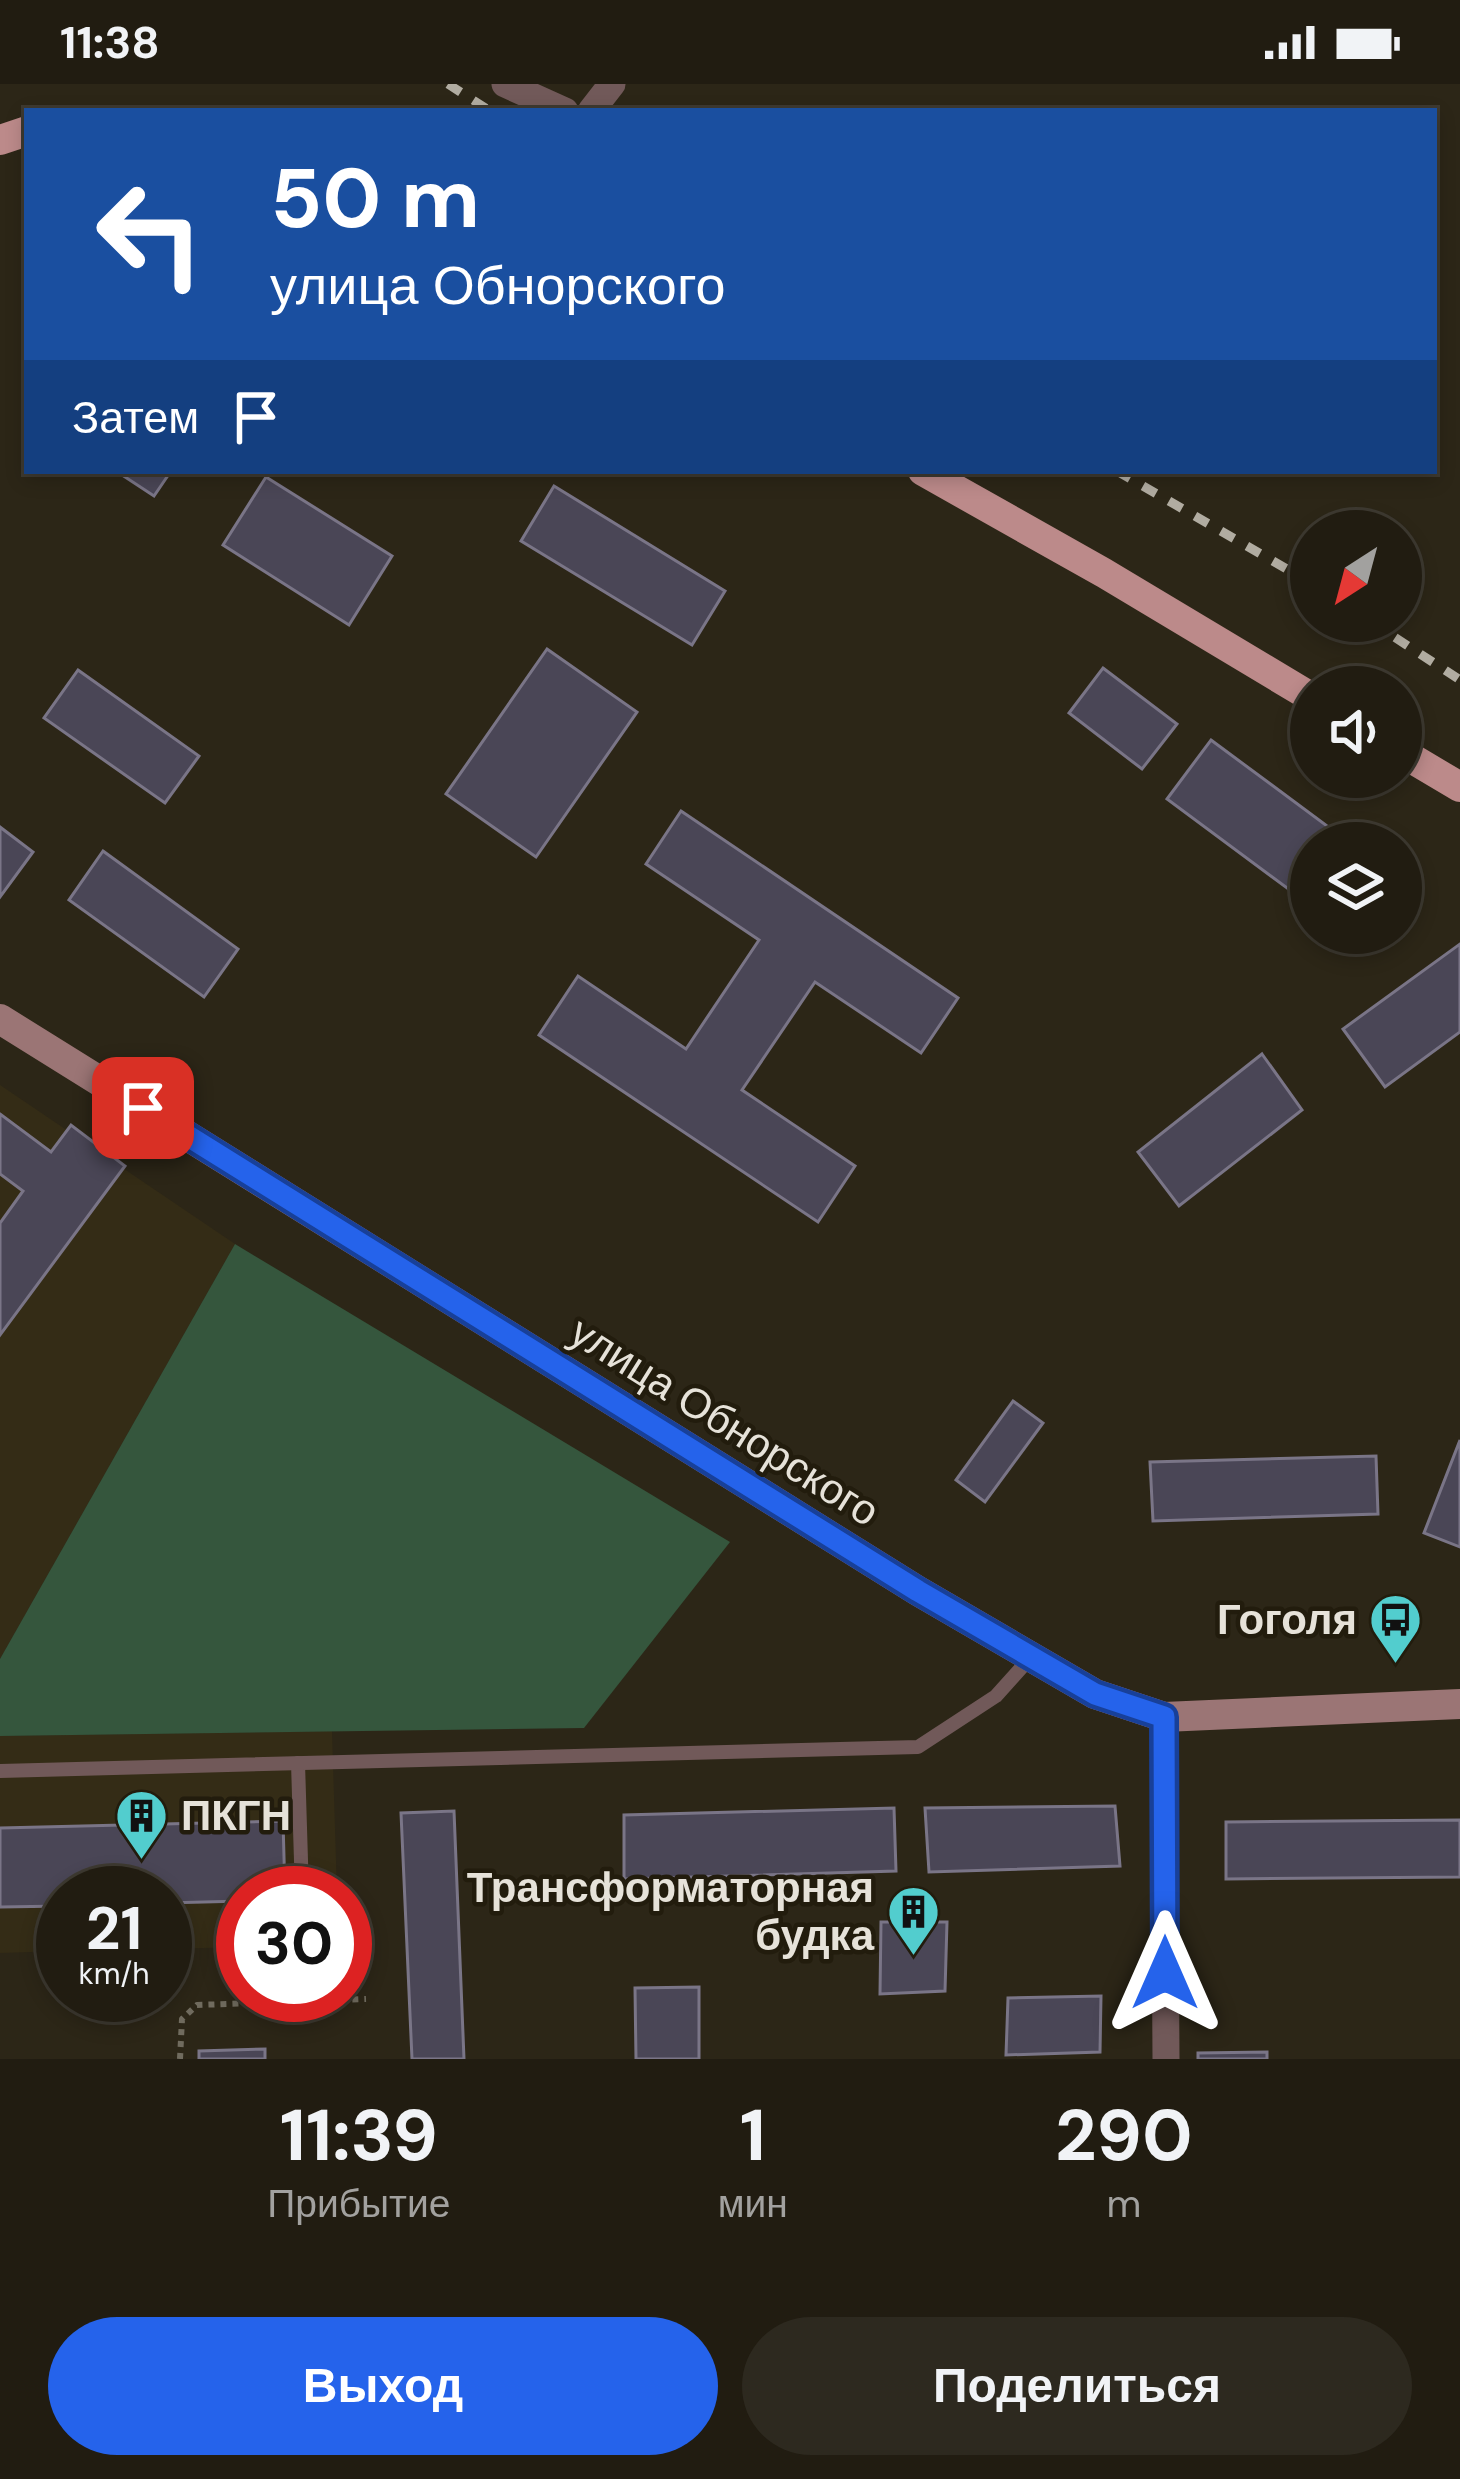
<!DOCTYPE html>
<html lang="ru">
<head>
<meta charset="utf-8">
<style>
	body { margin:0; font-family:"DM Sans",sans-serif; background:#2d291f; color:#f1f3f6; height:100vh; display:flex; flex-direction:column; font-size:45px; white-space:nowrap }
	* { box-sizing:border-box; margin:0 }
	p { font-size:39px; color:#a2a19f }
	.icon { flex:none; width:66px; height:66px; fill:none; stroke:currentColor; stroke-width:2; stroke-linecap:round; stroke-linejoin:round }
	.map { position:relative; height:1975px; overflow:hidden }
	.drawer { display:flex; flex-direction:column; background:#211c11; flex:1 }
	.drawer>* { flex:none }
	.top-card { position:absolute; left:24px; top:24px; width:1413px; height:366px; border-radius:0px; box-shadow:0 6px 18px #0003,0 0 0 3px #3e3a31; background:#1a4fa0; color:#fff; overflow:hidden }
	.needle { width:78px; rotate:216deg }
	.fabs { position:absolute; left:1290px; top:426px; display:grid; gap:24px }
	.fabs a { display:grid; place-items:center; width:132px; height:132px; border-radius:50%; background:#211c11; box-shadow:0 6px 18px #0003,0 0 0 3px #3e3a31; font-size:60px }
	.speed { position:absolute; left:36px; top:1782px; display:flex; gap:24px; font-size:60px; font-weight:700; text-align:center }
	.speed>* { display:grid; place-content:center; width:156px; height:156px; border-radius:50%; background:#211c11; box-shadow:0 6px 18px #0003,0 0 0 3px #3e3a31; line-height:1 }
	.speed small { font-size:30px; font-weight:400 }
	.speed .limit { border:18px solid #d22; background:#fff; color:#111 }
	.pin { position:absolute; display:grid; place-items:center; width:102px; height:102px; color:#fff; margin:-51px; border-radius:24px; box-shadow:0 6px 18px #0006 }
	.me { position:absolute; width:132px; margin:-66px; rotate:0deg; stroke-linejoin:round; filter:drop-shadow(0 0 9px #0008) }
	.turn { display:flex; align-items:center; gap:42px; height:252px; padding:0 48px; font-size:54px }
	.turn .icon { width:156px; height:156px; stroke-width:2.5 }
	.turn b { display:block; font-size:84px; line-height:102px }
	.then { display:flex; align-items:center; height:114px; padding:0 48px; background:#0003; gap:24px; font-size:45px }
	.eta { display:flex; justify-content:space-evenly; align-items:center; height:204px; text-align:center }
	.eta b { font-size:72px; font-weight:700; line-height:84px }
	.cta { display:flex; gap:24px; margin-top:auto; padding:24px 48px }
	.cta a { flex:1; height:138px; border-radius:72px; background:#2563eb; color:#fff; font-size:48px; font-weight:700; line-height:138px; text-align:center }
	.cta a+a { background:#2d291f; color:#f1f3f6 }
	.status { display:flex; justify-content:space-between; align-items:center; height:84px; padding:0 60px; background:#211c11; direction:ltr }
	.status svg { height:33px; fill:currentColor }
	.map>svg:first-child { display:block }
	.built { fill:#342c16 }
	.green { fill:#35563d }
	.building { fill:#4a4656; stroke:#7a7587; stroke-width:3 }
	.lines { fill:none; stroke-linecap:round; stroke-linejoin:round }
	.path { stroke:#706b5e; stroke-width:6; stroke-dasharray:6 6; stroke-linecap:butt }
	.service { stroke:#715959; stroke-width:14 }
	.minor { stroke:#715959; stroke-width:27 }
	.secondary { stroke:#9b7575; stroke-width:30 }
	.primary { stroke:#bc8a8a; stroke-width:30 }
	.rail { stroke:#b1aca1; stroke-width:9; stroke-dasharray:15 15; stroke-linecap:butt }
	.route-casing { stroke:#184099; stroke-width:30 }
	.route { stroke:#2563eb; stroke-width:21 }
	.labels { text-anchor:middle; stroke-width:9; stroke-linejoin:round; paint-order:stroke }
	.street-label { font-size:42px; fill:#e6e2d9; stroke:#221c0d }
	.poi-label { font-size:42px; font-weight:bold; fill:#e6e2d9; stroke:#221c0d; text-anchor:end }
</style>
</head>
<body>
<div class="status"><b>11:38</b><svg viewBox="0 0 49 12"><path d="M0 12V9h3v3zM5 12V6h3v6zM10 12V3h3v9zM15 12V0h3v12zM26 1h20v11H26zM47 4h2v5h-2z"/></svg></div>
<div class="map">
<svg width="1460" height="1975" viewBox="0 0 1460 1975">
	<rect width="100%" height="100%" fill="#2c2617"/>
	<!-- built -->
	<g class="built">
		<path d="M0,1001L235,1160L0,1575Z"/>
		<path d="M332,1647L337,1809H243V1863L165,1865V1809H63V1867L0,1869V1652Z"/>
	</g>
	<!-- green -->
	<path class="green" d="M235,1160L730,1458L584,1644L0,1652V1575Z"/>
	<!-- building -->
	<g class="building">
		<path d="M116,387H171L154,412Z"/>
		<path d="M266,393L392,472L349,541L223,461Z"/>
		<path d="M554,402L725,507L692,561L521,457Z"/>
		<path d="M547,565L637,628L536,773L446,710Z"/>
		<path d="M1103,584L1177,640L1142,685L1069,629Z"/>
		<path d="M78,586L199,672L165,719L44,634Z"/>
		<path d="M1211,656L1346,756L1311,759V803L1302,815L1167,715Z"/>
		<path d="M681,727L958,914L921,969L815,898L742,1006L855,1082L818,1138L539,951L578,892L686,965L759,856L646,780Z"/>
		<path d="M0,743L33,768L0,813Z"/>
		<path d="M103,767L238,865L204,913L69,816Z"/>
		<path d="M1460,860V948L1385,1003L1343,945Z"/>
		<path d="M1262,970L1302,1026L1179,1122L1138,1068Z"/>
		<path d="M0,1030L51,1068L71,1041L125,1082L0,1251V1139L23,1107L0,1090Z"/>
		<path d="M1013,1317L1043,1339L985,1418L956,1396Z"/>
		<path d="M1460,1356V1463L1424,1449Z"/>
		<path d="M1376,1372L1378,1430L1153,1437L1150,1378Z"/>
		<path d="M1115,1722L1120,1782L929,1788L925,1724Z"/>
		<path d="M894,1724L896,1787L624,1795V1731Z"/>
		<path d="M454,1727L464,1975H412L401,1729Z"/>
		<path d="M1460,1736V1793L1226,1795V1738Z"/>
		<path d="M283,1737L285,1809H243V1817L165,1819V1809H63V1822L0,1823V1744Z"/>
		<path d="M881,1838H947L945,1907L880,1910Z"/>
		<path d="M699,1903V1975H636L635,1904Z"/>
		<path d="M1101,1912L1100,1968L1006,1971L1008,1914Z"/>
		<path d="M265,1965V1975H199V1967Z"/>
		<path d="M1267,1968V1975H1198V1969Z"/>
	</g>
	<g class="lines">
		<!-- path -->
		<path class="path" d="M180,1975L182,1935L197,1921L366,1915"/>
		<!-- service -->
		<g class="service">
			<path d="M298,1679L302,1809"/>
			<path d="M0,1687L918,1663L996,1612L1031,1573"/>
		</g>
		<!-- minor -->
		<g class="minor">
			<path d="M505,0L565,27"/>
			<path d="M591,27L612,0"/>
			<path d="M1164,1633L1166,1975"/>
		</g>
		<!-- secondary -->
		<path class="secondary" d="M0,935L918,1507L1095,1610L1164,1633L1460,1620"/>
		<!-- primary -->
		<g class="primary">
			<path d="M0,56L27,47"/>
			<path d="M923,387L1104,489L1311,613"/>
			<path d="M1401,668L1460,703"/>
		</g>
		<!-- rail -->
		<g class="rail">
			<path d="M448,0L490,27"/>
			<path d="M1117,387L1311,499"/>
			<path d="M1370,537L1460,596"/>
		</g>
	</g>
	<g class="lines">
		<defs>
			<path id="route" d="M143,1024L918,1507L1095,1610L1164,1633L1165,1889"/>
		</defs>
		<!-- route casing -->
		<use href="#route" class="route-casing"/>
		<!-- route -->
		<use href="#route" class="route"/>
	</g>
	<!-- icons -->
	<defs>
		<symbol id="bus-pin" viewBox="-11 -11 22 30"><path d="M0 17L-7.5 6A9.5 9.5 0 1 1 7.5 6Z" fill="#52cdce" stroke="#221c0d"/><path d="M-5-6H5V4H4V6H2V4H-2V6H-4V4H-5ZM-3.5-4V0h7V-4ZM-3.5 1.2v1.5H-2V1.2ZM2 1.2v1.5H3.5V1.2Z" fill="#111"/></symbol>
		<symbol id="building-pin" viewBox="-11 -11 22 30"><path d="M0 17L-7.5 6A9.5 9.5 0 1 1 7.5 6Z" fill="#52cdce" stroke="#221c0d"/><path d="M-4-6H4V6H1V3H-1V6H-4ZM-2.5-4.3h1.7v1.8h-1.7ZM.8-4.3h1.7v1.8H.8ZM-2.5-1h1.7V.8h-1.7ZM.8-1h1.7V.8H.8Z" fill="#111"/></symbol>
	</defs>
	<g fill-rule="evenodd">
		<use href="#bus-pin" x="1366" y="1506" width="59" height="81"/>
		<use href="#building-pin" x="112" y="1702" width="59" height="81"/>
		<use href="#building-pin" x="884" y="1798" width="59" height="81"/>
	</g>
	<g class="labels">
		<!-- street labels -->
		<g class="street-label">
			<text transform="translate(725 1337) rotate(32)" y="15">улица Обнорского</text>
		</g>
		<!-- poi labels -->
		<g class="poi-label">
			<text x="1357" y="1550">Гоголя</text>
			<text x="181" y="1746" text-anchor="start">ПКГН</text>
			<text x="874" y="1818">Трансформаторная<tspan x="874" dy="48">будка</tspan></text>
		</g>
	</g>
</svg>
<div class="fabs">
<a><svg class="needle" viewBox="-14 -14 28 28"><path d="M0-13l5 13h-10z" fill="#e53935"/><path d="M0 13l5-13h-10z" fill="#a2a19f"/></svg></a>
<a><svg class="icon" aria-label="sound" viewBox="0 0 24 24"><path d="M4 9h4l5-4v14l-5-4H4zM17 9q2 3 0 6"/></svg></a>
<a><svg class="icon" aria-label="layers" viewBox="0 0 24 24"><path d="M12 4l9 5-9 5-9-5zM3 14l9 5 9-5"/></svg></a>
</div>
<div class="speed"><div>21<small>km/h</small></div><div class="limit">30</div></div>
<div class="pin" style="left:143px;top:1024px;background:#d93025"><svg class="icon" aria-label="arrive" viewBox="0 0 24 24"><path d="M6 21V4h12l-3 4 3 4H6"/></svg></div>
<svg class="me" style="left:1165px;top:1889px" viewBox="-20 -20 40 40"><path d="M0-17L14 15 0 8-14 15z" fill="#2563eb" stroke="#fff" stroke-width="4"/></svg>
<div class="top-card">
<div class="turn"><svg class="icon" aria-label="left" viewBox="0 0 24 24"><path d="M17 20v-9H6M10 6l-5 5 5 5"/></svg><div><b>50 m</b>улица Обнорского</div></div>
<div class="then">Затем<svg class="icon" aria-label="arrive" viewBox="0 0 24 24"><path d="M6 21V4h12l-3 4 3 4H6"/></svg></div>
</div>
</div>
<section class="drawer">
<div class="eta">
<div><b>11:39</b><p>Прибытие</p></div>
<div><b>1</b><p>мин</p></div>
<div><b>290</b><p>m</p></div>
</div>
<div class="cta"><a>Выход</a><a>Поделиться</a></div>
</section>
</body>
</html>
